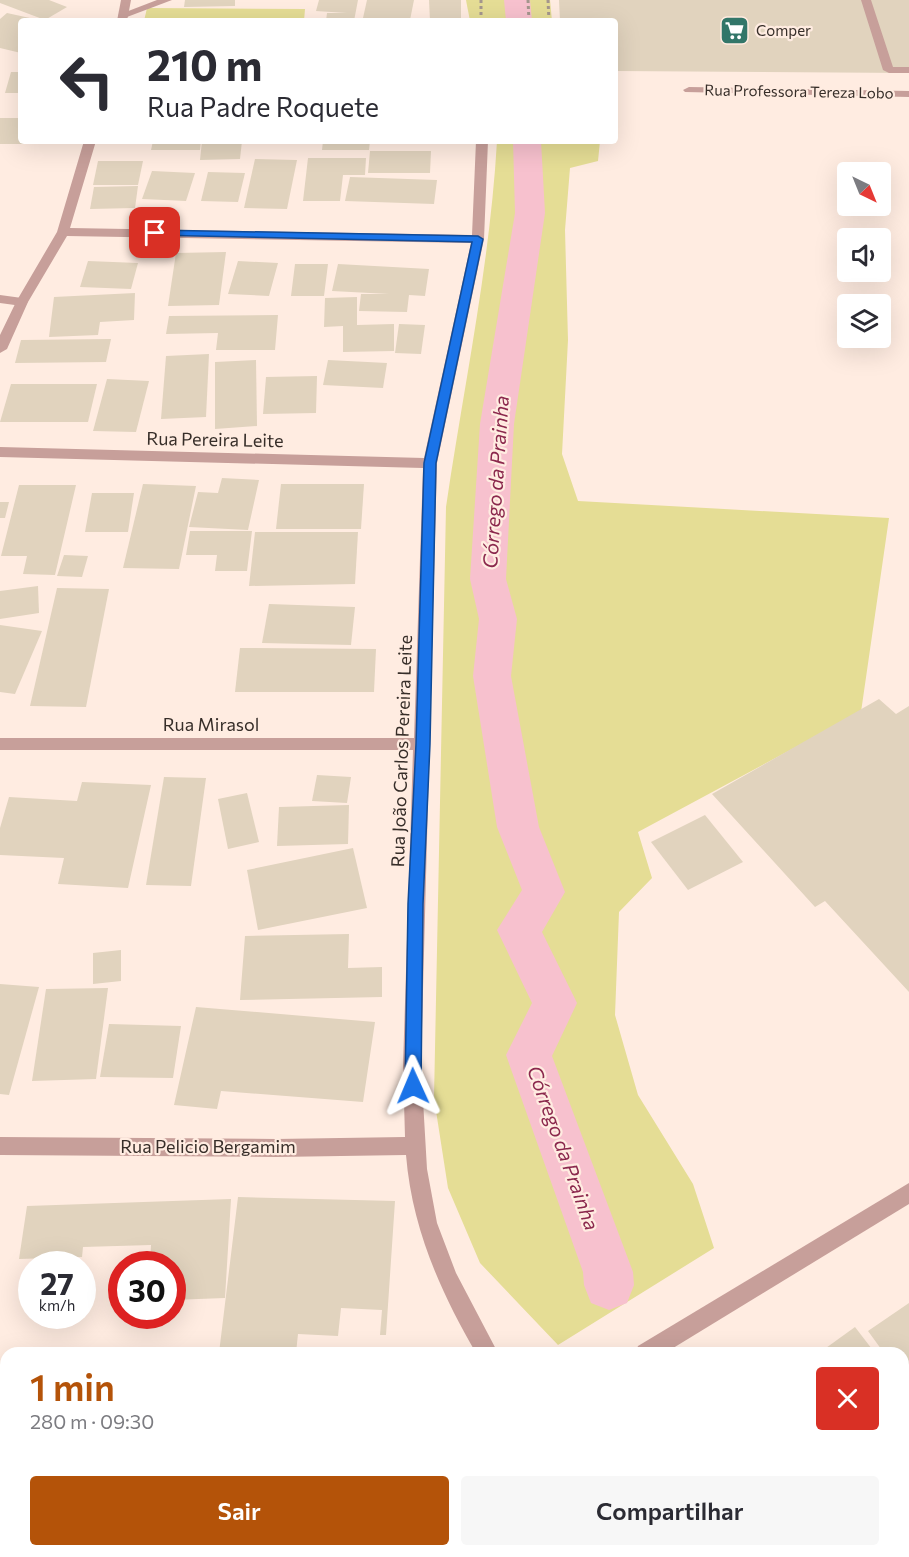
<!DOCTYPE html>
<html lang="pt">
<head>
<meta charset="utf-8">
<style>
	body { margin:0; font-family:Commissioner,sans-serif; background:#f7f7f7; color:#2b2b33; height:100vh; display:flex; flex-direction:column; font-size:22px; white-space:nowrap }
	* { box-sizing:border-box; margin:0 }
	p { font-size:20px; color:#7c7c81 }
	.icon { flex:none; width:33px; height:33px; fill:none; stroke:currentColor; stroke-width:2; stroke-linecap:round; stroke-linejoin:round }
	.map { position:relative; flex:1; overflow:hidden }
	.panel { position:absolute; left:0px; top:1347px; width:909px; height:210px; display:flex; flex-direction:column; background:#fff; border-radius:18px 18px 0 0; box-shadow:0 6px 24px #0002 }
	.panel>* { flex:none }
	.hud { position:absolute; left:18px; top:18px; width:600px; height:126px; border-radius:6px; box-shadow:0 6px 24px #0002; background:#fff; color:#2b2b33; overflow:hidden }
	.needle { width:39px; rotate:137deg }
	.controls { position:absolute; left:837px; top:162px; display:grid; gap:12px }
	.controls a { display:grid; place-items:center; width:54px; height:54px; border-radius:6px; background:#fff; box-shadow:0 6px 24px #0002; font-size:30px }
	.speed { position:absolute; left:18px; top:1251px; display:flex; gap:12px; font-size:30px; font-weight:700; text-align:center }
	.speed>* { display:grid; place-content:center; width:78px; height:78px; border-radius:50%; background:#fff; box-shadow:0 6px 24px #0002; line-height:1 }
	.speed small { font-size:15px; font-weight:400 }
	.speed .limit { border:9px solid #d22; background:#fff; color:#111 }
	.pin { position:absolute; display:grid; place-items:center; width:51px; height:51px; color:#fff; margin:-26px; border-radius:12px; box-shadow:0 3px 9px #0006 }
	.me { position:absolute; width:66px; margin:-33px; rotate:359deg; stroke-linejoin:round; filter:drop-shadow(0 0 4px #0008) }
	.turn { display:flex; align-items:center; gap:21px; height:126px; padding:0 30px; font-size:27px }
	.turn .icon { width:78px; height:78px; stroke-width:2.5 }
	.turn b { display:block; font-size:42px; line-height:51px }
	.round { display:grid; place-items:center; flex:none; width:63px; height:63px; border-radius:6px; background:#f7f7f7 }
	.head { display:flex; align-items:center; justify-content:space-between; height:102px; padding:0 30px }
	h1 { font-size:36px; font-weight:600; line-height:45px; color:#b45309 }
	.primary-button { display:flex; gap:12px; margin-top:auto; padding:12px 30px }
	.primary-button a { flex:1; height:69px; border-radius:6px; background:#b45309; color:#fff; font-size:24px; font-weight:600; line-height:69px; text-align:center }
	.primary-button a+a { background:#f7f7f7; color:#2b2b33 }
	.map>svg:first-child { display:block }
	.green { fill:#e5dd95 }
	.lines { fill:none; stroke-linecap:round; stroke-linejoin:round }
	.canal { fill:#f7c1ce; fill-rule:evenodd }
	.building { fill:#e1d3be }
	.path { stroke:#a4968d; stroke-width:3; stroke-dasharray:3 3; stroke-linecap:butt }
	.service { fill:#c79f9a; fill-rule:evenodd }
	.minor { fill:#c79f9a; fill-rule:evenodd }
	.route { fill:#1a73e8; stroke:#114b97; stroke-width:1.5 }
	.labels { text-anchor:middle; stroke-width:4.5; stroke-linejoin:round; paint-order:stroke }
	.far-poi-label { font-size:15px; fill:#372e29; stroke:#ffece1; text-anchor:start }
	.far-street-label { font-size:15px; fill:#372e29; stroke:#ffece1 }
	.street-label { font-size:18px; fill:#372e29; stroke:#ffece1 }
	.water-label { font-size:20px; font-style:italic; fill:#8b284d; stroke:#ffece1 }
</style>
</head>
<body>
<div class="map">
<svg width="909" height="1557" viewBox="0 0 909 1557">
	<rect width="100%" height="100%" fill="#ffece1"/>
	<!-- green -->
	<g class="green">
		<path d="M466,0H550L552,21H470Z"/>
		<path d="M147,8L305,9L304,21H144Z"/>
		<path d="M497,141H600L598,161L570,168L565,230L568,340L562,454L578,501L889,518L861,712L638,832L652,878L619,912L615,1015L638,1095L693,1184L714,1248L558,1345L480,1263L448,1188L434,1098L446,507C464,385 490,264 497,141Z"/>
	</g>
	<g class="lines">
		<!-- canal -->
		<g class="canal">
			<path d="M504,0H530L532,21H506Z"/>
			<path d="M513,141H541L545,213L514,424L506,579L517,619L511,676L539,827L565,892L542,932L577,1003L552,1056L633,1272L634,1285L627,1303L609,1310L591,1303L584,1285L583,1272L506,1055L532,1003L497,930L522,890L497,827L473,676L479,619L470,579L480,424L515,213Z"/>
		</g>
	</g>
	<!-- building -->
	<g class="building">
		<path d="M0,0H49L67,7L45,20L0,3Z"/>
		<path d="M185,0H235V6L184,7Z"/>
		<path d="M319,0H358L354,21H326L327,13H347L316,11Z"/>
		<path d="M367,0H414L410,20L363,18Z"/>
		<path d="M429,0H461V21H430Z"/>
		<path d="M559,0H909V73L615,71V21H560Z"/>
		<path d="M7,13L39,20L21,21V53L0,48V19Z"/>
		<path d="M11,72H21V93H5Z"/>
		<path d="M0,118H21V141H40L39,144H0Z"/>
		<path d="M153,141H201L200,150H151Z"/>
		<path d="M202,141H242L240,159L200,160Z"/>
		<path d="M323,141H370L369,150H322Z"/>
		<path d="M370,151H431L430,173H368Z"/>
		<path d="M308,158H366L365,175H343L340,201H303Z"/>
		<path d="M255,159L297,160L287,209L244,208Z"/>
		<path d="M98,161H143L138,185H93Z"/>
		<path d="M152,171L195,173L186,201L142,199Z"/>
		<path d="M208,172L245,173L238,202L201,201Z"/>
		<path d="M350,177L437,180L434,204L345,201Z"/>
		<path d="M138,186L135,208L90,209L94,187Z"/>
		<path d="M226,252L219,305L168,306L176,253Z"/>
		<path d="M88,261L138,263L131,289L80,287Z"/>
		<path d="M238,261L278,263L269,296L228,294Z"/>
		<path d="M295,264H328L324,296H291Z"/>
		<path d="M338,264L429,269L425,296L409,295L407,312L359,311L361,294H389L332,291Z"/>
		<path d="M135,293L134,320L100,322L98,335L49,337L54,297Z"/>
		<path d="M357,297V325L394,324V351L343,352V326L324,327L325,298Z"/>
		<path d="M278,315L275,350H216L218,333L166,334L169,316Z"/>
		<path d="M399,324L425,325L421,354L395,353Z"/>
		<path d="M111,339L106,362L15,363L21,340Z"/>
		<path d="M209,354L206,417L161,419L166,356Z"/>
		<path d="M256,360L257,426L215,429V362Z"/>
		<path d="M328,360L387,363L383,388L323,385Z"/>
		<path d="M317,376L316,413L263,414L266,377Z"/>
		<path d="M107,379L149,381L136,432L93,431Z"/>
		<path d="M11,384H97L88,422H0Z"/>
		<path d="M222,478L259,480L248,530L189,527L198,492L218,493Z"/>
		<path d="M143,484L196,486L179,569L123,568Z"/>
		<path d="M281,484H364L361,529H276Z"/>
		<path d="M19,485H76L55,575L23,574L27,556H1Z"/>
		<path d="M92,493H134L128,532H85Z"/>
		<path d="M0,502H9L5,518H0Z"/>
		<path d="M190,531H252L247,571H215L217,555H186Z"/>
		<path d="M255,532H358L355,584L249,586Z"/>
		<path d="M64,555L88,556L82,577L57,576Z"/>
		<path d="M38,586L39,613L0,619V591Z"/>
		<path d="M57,588L109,589L86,707L30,706Z"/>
		<path d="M269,604L355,607L351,645L262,643Z"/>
		<path d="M0,625L42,631L15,694L0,692Z"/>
		<path d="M240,648L376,649L374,692H235Z"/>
		<path d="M879,699L896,714L909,706V992L825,901L815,907L712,794Z"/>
		<path d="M317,775L351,777L347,803L312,801Z"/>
		<path d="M164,777L206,778L191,886L146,885Z"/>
		<path d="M82,782L151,785L128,888L58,884L64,858L0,855V828L9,797L77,801Z"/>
		<path d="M247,793L259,842L228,849L218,799Z"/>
		<path d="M349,805L348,844L277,846L279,807Z"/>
		<path d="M705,815L743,862L688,890L651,842Z"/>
		<path d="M353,848L367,908L258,930L247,870Z"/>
		<path d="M349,934L348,968L382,967V997L240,1000L245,936Z"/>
		<path d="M121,950V981L93,984V953Z"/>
		<path d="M0,984L39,987L9,1095L0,1094Z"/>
		<path d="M108,988L96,1079L32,1081L46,989Z"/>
		<path d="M196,1007L375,1022L363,1102L221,1091L217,1109L174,1105Z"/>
		<path d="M109,1024L181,1026L173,1078L100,1077Z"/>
		<path d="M238,1197L395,1201L386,1335H380L382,1310L341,1308L338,1336L298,1334L296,1353H219Z"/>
		<path d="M231,1199L225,1298L172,1300V1264H150L151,1245L83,1247L82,1257L19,1259L27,1206Z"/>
		<path d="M909,1303V1386L903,1378V1353H884L868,1331Z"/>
		<path d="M855,1327L875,1353H819Z"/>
		<path d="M903,1390L909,1398V1546L903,1550Z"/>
		<path d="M155,1551H178L165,1557H154Z"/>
		<path d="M829,1551H902L898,1554L900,1557H833Z"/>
	</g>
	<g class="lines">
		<!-- path -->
		<g class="path">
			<path d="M481,0V21"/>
			<path d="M528,0L529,21"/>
			<path d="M548,0L549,21"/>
		</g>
		<!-- service -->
		<g class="service">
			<path d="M157,0H172L127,17L123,18L118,15Z"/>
			<path d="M861,0H871L893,67H909V73H889L883,70Z"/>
			<path d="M689,87L909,91V97L685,92L683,90Z"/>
			<path d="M0,295L22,298L28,302L22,306L0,303Z"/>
		</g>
		<!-- minor -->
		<g class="minor">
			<path d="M121,0H131L127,21H117Z"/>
			<path d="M84,141H96L70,228L472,235L476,141H488L484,239L437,463L421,1066L427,1169L437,1223L456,1273L498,1353H476C440,1291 412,1228 406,1155L276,1157L0,1155V1137L276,1139L405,1137L403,1066L413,750H0V738H414L423,468L0,457V447L424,458L471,243L67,236L28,302L7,349L0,353V335L16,302L57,232Z"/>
			<path d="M909,1183V1204L665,1353H635L638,1346Z"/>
			<path d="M277,1551H307L305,1557H275Z"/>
			<path d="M735,1551H758L760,1557H737Z"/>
		</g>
	</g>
	<!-- route -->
	<path class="route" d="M155,230L478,236L483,239L436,463L430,744L423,904L421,1086L419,1091L413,1093L408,1091L405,1086L408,904L416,744L424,463L472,242L152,235V231Z"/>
	<!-- icons -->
	<defs>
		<symbol id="supermarket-square" viewBox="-11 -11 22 22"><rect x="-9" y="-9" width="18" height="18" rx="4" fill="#327669" stroke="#ffece1"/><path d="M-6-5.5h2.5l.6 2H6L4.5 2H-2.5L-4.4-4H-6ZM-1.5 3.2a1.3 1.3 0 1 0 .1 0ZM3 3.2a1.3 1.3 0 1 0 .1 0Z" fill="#fff"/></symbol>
	</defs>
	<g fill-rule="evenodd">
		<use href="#supermarket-square" x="718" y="14" width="33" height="33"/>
	</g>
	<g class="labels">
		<!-- far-poi labels -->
		<g class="far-poi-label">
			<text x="756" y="36">Comper</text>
		</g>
		<!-- far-street labels -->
		<g class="far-street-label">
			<text transform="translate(799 92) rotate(1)" y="5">Rua Professora Tereza Lobo</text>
		</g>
		<!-- street labels -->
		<g class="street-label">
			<text transform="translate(215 440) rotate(1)" y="6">Rua Pereira Leite</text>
			<text x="211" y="731">Rua Mirasol</text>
			<text transform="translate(402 751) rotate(-88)" y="6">Rua João Carlos Pereira Leite</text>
			<text x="208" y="1153">Rua Pelicio Bergamim</text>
		</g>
		<!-- water labels -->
		<g class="water-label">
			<text transform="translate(496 482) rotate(-86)" y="7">Córrego da Prainha</text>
			<text transform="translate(563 1148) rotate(70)" y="7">Córrego da Prainha</text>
		</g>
	</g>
</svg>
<div class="controls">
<a><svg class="needle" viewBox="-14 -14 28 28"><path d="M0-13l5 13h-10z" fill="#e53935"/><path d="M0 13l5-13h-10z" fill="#7c7c81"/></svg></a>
<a><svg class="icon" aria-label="sound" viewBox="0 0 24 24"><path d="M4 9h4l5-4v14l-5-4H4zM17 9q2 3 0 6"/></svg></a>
<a><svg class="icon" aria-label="layers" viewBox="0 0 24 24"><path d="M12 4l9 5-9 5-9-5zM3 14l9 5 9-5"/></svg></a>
</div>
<div class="speed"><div>27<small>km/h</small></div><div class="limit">30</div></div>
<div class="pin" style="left:155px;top:233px;background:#d93025"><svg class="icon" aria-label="arrive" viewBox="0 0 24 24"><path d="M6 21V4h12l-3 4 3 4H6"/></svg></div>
<svg class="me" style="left:413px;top:1086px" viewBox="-20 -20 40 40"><path d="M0-17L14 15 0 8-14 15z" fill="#1a73e8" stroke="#fff" stroke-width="4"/></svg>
<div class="hud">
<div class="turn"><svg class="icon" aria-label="left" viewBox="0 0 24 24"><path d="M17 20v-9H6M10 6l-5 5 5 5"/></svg><div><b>210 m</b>Rua Padre Roquete</div></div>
</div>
<section class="panel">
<div class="head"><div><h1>1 min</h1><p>280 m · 09:30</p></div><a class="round" style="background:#d93025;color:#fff"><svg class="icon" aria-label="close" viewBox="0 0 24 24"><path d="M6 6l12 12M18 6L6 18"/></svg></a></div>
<div class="primary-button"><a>Sair</a><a>Compartilhar</a></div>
</section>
</div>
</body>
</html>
